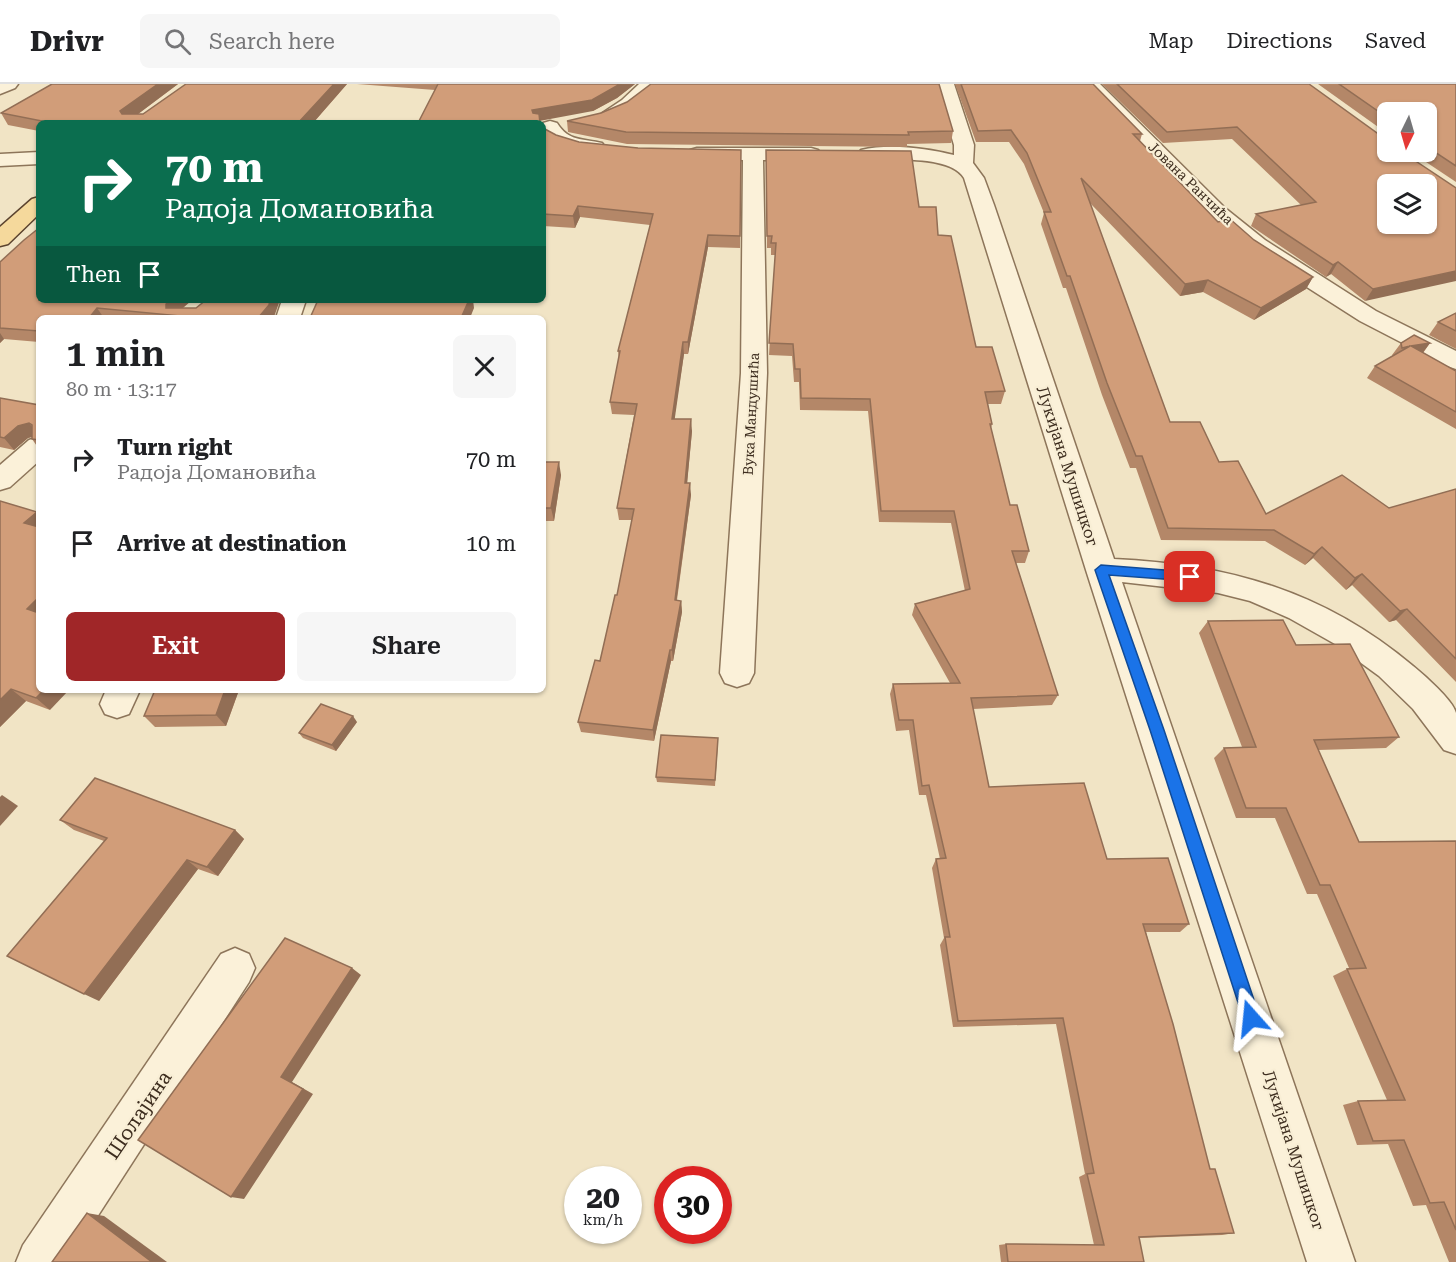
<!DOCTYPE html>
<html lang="en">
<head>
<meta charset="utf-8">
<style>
	body { margin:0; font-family:"Roboto Serif",serif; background:#f6f6f6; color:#202124; height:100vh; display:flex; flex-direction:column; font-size:22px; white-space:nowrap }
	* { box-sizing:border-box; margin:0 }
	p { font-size:20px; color:#757577 }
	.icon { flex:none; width:33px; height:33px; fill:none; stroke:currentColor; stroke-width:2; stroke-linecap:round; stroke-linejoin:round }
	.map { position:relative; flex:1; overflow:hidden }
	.side { position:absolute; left:36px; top:231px; width:510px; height:378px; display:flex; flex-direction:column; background:#fff; border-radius:9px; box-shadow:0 2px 4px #0004 }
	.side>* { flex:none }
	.top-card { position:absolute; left:36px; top:36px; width:510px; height:183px; border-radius:9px; box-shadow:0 2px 4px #0004; background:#0b6e4f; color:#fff; overflow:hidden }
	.needle { width:39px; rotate:185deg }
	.controls { position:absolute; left:1377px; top:18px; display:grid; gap:12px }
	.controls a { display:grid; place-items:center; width:60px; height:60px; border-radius:9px; background:#fff; box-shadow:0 2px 4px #0004; font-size:30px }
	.speed { position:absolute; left:564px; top:1082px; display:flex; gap:12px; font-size:30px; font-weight:700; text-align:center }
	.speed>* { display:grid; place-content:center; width:78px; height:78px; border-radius:50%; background:#fff; box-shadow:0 2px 4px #0004; line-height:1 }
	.speed small { font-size:15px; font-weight:400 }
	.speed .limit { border:9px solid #d22; background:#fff; color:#111 }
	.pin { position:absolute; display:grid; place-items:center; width:51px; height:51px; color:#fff; margin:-26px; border-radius:12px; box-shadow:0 3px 9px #0006 }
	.me { position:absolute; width:66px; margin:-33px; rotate:342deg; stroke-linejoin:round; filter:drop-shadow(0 0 4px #0008) }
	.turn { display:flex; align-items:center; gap:21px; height:126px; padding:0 30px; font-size:27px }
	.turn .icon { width:78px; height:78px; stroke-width:2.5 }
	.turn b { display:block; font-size:42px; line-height:51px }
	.then { display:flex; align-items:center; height:57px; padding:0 30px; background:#0003; gap:12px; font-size:22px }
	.round { display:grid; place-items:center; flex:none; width:63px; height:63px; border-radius:9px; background:#f6f6f6 }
	.summary { display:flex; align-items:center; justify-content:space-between; height:102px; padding:0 30px }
	h1 { font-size:36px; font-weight:600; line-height:45px }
	.action { display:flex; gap:12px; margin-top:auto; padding:12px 30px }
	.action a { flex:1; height:69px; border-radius:9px; background:#a02628; color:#fff; font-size:24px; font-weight:600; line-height:69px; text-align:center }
	.action a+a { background:#f6f6f6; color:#202124 }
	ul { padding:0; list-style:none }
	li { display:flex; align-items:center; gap:18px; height:84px; padding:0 30px }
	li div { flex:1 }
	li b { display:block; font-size:22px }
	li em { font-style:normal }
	header { display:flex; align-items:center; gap:36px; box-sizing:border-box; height:84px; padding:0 30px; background:#fff; border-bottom:2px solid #e0e0e0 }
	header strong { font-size:28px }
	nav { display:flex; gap:33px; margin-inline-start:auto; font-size:21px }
	.search { width:420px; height:54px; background:#f6f6f6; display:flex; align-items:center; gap:15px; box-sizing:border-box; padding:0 21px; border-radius:9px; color:#757577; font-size:22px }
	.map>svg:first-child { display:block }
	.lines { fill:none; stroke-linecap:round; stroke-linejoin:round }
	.minor-casing { stroke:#8d755a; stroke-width:3 }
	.major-casing { stroke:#5b432e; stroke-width:3 }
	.minor { fill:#fbf1d9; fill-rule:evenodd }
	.major { fill:#f5d99c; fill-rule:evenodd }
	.wall { fill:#b48768 }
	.shaded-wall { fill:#926e55 }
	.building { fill:#d19d79; stroke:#926e55; stroke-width:1.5; fill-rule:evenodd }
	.route { fill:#1a73e8; stroke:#114b97; stroke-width:1.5 }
	.labels { text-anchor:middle; stroke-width:4.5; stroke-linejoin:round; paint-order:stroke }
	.far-street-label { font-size:14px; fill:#3d2d1f; stroke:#f8eed5 }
	.street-label { font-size:16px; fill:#3d2d1f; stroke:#f8eed5 }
	.near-street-label { font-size:20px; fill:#3d2d1f; stroke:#f8eed5 }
</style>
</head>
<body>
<header>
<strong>Drivr</strong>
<div class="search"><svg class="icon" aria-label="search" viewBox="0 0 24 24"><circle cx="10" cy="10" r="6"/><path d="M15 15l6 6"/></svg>Search here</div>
<nav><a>Map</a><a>Directions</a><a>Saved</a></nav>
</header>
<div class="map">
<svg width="1456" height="1178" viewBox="0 0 1456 1178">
	<rect width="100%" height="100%" fill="#f1e4c5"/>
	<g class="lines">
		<defs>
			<g id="minor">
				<path d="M0,0H18L15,4L0,10Z"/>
				<path d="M639,0H658C647,15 621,41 600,36L598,32L622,16Z"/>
				<path d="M936,0H954L974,61L973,79L984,94L994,121L1114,475C1228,480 1324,507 1413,582C1424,591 1453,616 1456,629C1456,641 1456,658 1456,670L1444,666L1413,625L1379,592L1335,560L1289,534L1250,517L1218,509L1122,498L1355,1178H1307L1086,486L964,94C950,71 892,76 868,76L861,74L858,70L861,66C889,59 926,64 954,71V61Z"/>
				<path d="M1081,0H1100L1225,124L1265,156L1376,227L1456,267V285L1447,282L1360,237L1249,166L1211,132Z"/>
				<path d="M550,37L557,39C569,58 582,54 602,59L605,63L602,67C584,72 554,64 543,49V39Z"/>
				<path d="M697,64H811L818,66L821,70L818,74L811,76H763L767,289L754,589L749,599L737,603L725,599L720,589L741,289L743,76L690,74L687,70L690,66Z"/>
				<path d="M39,68V80L0,82V70Z"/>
				<path d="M282,216H306L300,234H276Z"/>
				<path d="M39,353V377L10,403L0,406V381L29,356Z"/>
				<path d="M106,606H140L129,630L117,634L105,630L100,620Z"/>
				<path d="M235,864L249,870L255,884L249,898L68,1178H16L23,1161L221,870Z"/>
			</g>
			<path id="major" d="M39,113V130L8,160L0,162V143L32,115Z"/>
		</defs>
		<!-- minor casing -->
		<use href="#minor" class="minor-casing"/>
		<!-- major casing -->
		<use href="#major" class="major-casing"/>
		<!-- minor -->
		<use href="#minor" class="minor"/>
		<!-- major -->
		<use href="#major" class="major"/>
	</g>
	<!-- wall -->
	<g class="wall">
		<path d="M52,0H178L138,30H143L186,0H347L313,39H39V47L8,41L1,29Z"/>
		<path d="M357,0H635L617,14L593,27L435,6Z"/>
		<path d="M955,0H1093L1142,50L1140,57L1218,138L1254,156L1313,193L1306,205L1254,236L1203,208L1180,212L1090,119L1170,338L1219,378L1266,430L1389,424L1456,405V598L1396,536L1389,538L1352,501L1346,506L1313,474L1305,481L1265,457L1161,456L1136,384H1130L1102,311L1066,204H1063L1041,140L1044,129L1024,80L1009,58H976Z"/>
		<path d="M1102,0H1309L1388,68L1456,104L1365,217L1331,190L1326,193L1251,142L1256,130L1301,121L1232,55L1163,59Z"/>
		<path d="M1318,0H1456V98L1411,68H1426V28H1388V50Z"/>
		<path d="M567,37L953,47L951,59L907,60V63L627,60L568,48Z"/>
		<path d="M543,44L556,51L579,58L638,64L741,66L740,164L708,163L688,270H684L674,335L692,347L687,399L691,411L677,516L681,517L682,528L673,577H671L654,657L581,648L578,638L600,577L617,511L632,436H619L617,424L634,331L612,330L610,318L619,275L618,267L650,141L580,133L575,144L543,142Z"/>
		<path d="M766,66L919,123L938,151L976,263L1005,307L1001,320H988L992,340L991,344L1010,421L1029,467L1025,479H1016L1058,611L1052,621L973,625L989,703L1107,775L1189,840L1180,848H1146L1210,1085L1234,1149L1222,1151L1139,1154L1144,1178H1001L999,1161L1006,1160L1094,1161L1079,1093L1085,1090L1056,940L953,943L940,861L944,854L932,784L936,775H940L926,711H919L909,646L896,647L890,610L893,600L950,599L912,531L915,520L965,507L951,439L879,438L868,327L800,326L799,298H794L792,272L769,271L775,171H771V164H767Z"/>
		<path d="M0,178L192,216L183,224L274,233L273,234H39V258L4,255L0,259Z"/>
		<path d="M1456,229V265L1429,251L1438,238Z"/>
		<path d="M1401,259H1430L1423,269L1456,287V345L1367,294L1375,282L1393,272L1392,271Z"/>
		<path d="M0,314L39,321V365L32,355V353L28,354L14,366L0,363Z"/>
		<path d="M543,378L561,391L554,437H543Z"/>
		<path d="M0,417L37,428L39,430V606L50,626L26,617L0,643Z"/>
		<path d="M1208,537L1296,561L1399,653L1386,664L1318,666L1359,758L1456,757V1178H1449L1426,1121L1413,1122L1388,1060L1357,1061L1343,1021L1358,1017L1387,1016L1333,892L1349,884L1317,810H1307L1275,734H1236L1214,674L1224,664L1242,663L1199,549Z"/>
		<path d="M239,606L226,642L155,643L144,632Z"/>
		<path d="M357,638L336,667L303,654L299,649Z"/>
		<path d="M718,660L715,702L657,698L656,693Z"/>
		<path d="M60,736L235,746L244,755L218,792L198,785L99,917L104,757L74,746Z"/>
	</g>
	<!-- shaded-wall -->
	<g class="shaded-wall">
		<path d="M158,0H178L126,39L120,27Z"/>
		<path d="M334,0H347L313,39H298Z"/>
		<path d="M620,0H635L617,14L593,27L534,38L532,26Z"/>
		<path d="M578,122L580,133L575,144L573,132Z"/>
		<path d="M708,151V163L688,270V258Z"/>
		<path d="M1338,178L1331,190L1326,193L1333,181Z"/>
		<path d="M1456,187V197L1365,217L1373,205Z"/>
		<path d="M1313,193L1306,205L1254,236L1261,224Z"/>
		<path d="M1208,196L1203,208L1180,212L1185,200Z"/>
		<path d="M171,216H192L173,232L166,224V220Z"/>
		<path d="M270,216H280L274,233L273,234H258Z"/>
		<path d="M467,216H473L474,224L470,234H461Z"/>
		<path d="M97,224L104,234H89Z"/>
		<path d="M0,249L4,255L0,259Z"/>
		<path d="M683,258L684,270L673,347L672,335Z"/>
		<path d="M1430,259L1421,271L1411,262Z"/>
		<path d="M691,335L692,347L686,411L685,399Z"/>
		<path d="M29,339L38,351L28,354L14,366L4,354L18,342Z"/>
		<path d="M559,378L561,391L554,437L551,424Z"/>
		<path d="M690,399L691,411L675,527V516Z"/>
		<path d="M37,428L39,430V450L24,439Z"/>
		<path d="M1322,463L1313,474L1305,481L1314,470Z"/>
		<path d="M1362,490L1352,501L1346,506L1355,494Z"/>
		<path d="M39,513V538L27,525Z"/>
		<path d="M681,517L682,528L673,577L672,566Z"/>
		<path d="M1407,525L1396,536L1389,538L1400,527Z"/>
		<path d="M670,566L671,577L654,657L653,646Z"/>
		<path d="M11,605L26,617L0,643V616Z"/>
		<path d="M44,606H69L50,626L36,614Z"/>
		<path d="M225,606H239L226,642L216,631Z"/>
		<path d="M353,632L357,638L336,667L332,661Z"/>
		<path d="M2,711L18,722L0,742V713Z"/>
		<path d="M235,746L244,755L218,792L207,783Z"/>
		<path d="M187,776L198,785L99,917L84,910Z"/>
		<path d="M352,884L361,891L292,998L313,1010L244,1115L231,1113L281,993Z"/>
		<path d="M87,1129L104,1132L167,1178H152Z"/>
	</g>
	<!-- building -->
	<g class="building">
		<path d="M52,0H158L120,27L122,30H143L186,0H334L298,39H52L1,29Z"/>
		<path d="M438,0H620L592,16L532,26L533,29L539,30L540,39H418Z"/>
		<path d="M651,0H939L953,47L908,48L909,51L626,48L567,37L601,29L627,18Z"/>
		<path d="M961,0H1093L1142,50H1133L1218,138L1230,135L1254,156L1313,193L1261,224L1208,196L1185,200L1081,94L1170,338H1200L1219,378L1238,377L1266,430L1342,391L1389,424L1456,405V575L1407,525L1400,527L1362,490L1355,494L1322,463L1314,470L1274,446L1168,444L1142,372H1136L1107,299L1070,192H1067L1044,128H1051L1027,69L1011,46L978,47Z"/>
		<path d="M1117,0H1309L1388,57V68H1402L1456,104V187L1373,205L1338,178L1333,181L1256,130L1316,118L1237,43L1167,48ZM1388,100H1426V140H1388Z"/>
		<path d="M1339,0H1456V82L1426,62V28H1388V34Z"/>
		<path d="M543,44L556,51L579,58L638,64L741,66L740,152L708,151L688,258H683L672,335H691L685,399H690L675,516L681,517L672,566H670L653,646L578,638L595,576L600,577L615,511H617L634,425L617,424L637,320L610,318L620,267H618L653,130L578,122L573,132L543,130Z"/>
		<path d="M766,66L911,67L919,123H936L938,151L951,152L976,263H992L1005,307L985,308L992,340H990L1010,421H1017L1029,467H1012L1058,611L971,614L989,703L1084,699L1107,775L1168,774L1189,840H1143L1173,940L1210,1085H1215L1234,1149L1139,1153L1144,1178H1008L1006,1160L1104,1161L1087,1090L1094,1089L1063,934L958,937L945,853H950L936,775L946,774L929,701L922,702L913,636H899L893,600L960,599L915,520L970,505L954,427H881L870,315L801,314L800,285H795L793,260L769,259L776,159H771L772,152H767Z"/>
		<path d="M39,144V216H171L166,220V224H196L206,216H270L269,221L258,234H179L181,232L97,224L89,234H39V247L0,244V178L24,156Z"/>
		<path d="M318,216H469L461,234H310Z"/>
		<path d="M1456,229V247L1438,238Z"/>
		<path d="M1414,251L1430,259L1411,262L1456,287V328L1375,282L1410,262L1402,264L1401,259Z"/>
		<path d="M0,314L39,321V356L32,355V341L29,339L18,342L4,354L0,353Z"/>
		<path d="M543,378H559L551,424H543Z"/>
		<path d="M0,417L37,428L24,439L39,443V513L27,525L39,529V606H44L36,614L11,605L0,616Z"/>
		<path d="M1283,536L1296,561L1350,560L1399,653L1314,656L1359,758L1456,757V1146L1444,1118L1430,1119L1404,1056L1373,1057L1358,1017L1405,1016L1347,885L1366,884L1330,801H1320L1286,724H1246L1224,664L1256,663L1208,537Z"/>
		<path d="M155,606H225L216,631L144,632Z"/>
		<path d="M321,620L353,632L332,661L299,649Z"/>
		<path d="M661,651L718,654L715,696L656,693Z"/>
		<path d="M95,694L235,746L207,783L187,776L84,910L7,872L107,754L60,736Z"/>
		<path d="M285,854L352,884L281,993L303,1005L231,1113L138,1056Z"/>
		<path d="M87,1129L152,1178H52Z"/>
	</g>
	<!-- route -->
	<path class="route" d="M1101,481L1190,488L1196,493L1190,497L1109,491L1164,646L1260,934L1257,940L1251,943L1245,940L1243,934L1150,646L1095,486Z"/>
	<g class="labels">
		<!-- far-street labels -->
		<g class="far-street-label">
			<text transform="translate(1191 99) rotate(44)" y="5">Јована Ранчића</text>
			<text transform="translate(751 330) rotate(-87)" y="5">Вука Мандушића</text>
		</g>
		<!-- street labels -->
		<g class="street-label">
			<text transform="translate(1068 382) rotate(72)" y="6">Лукијана Мушицког</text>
			<text transform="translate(1294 1066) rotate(72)" y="6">Лукијана Мушицког</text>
		</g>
		<!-- near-street labels -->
		<g class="near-street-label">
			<text transform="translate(138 1031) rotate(-56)" y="7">Шолајина</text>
		</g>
	</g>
</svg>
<div class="controls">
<a><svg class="needle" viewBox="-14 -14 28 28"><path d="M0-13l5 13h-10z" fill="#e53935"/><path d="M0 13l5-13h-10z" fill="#757577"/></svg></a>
<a><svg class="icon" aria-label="layers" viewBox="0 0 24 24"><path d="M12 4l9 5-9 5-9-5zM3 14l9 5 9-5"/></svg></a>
</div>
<div class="speed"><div>20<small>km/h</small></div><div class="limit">30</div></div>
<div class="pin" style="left:1190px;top:493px;background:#d93025"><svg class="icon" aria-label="arrive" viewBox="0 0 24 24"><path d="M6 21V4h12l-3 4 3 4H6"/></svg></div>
<svg class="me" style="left:1251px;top:934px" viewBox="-20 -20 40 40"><path d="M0-17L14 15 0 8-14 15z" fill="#1a73e8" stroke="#fff" stroke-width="4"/></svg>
<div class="top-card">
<div class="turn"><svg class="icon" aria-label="right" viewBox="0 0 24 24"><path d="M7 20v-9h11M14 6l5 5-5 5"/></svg><div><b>70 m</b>Радоја Домановића</div></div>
<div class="then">Then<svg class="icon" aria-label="arrive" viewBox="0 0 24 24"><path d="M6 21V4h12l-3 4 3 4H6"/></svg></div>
</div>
<section class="side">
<div class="summary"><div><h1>1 min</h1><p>80 m · 13:17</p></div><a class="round"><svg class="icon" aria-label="close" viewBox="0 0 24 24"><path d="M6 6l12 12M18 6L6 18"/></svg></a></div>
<ul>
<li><svg class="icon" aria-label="right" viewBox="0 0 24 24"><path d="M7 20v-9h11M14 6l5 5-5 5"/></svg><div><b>Turn right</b><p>Радоја Домановића</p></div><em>70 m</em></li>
<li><svg class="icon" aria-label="arrive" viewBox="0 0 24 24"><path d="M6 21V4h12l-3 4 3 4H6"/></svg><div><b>Arrive at destination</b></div><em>10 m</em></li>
</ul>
<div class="action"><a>Exit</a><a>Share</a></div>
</section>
</div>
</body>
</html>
